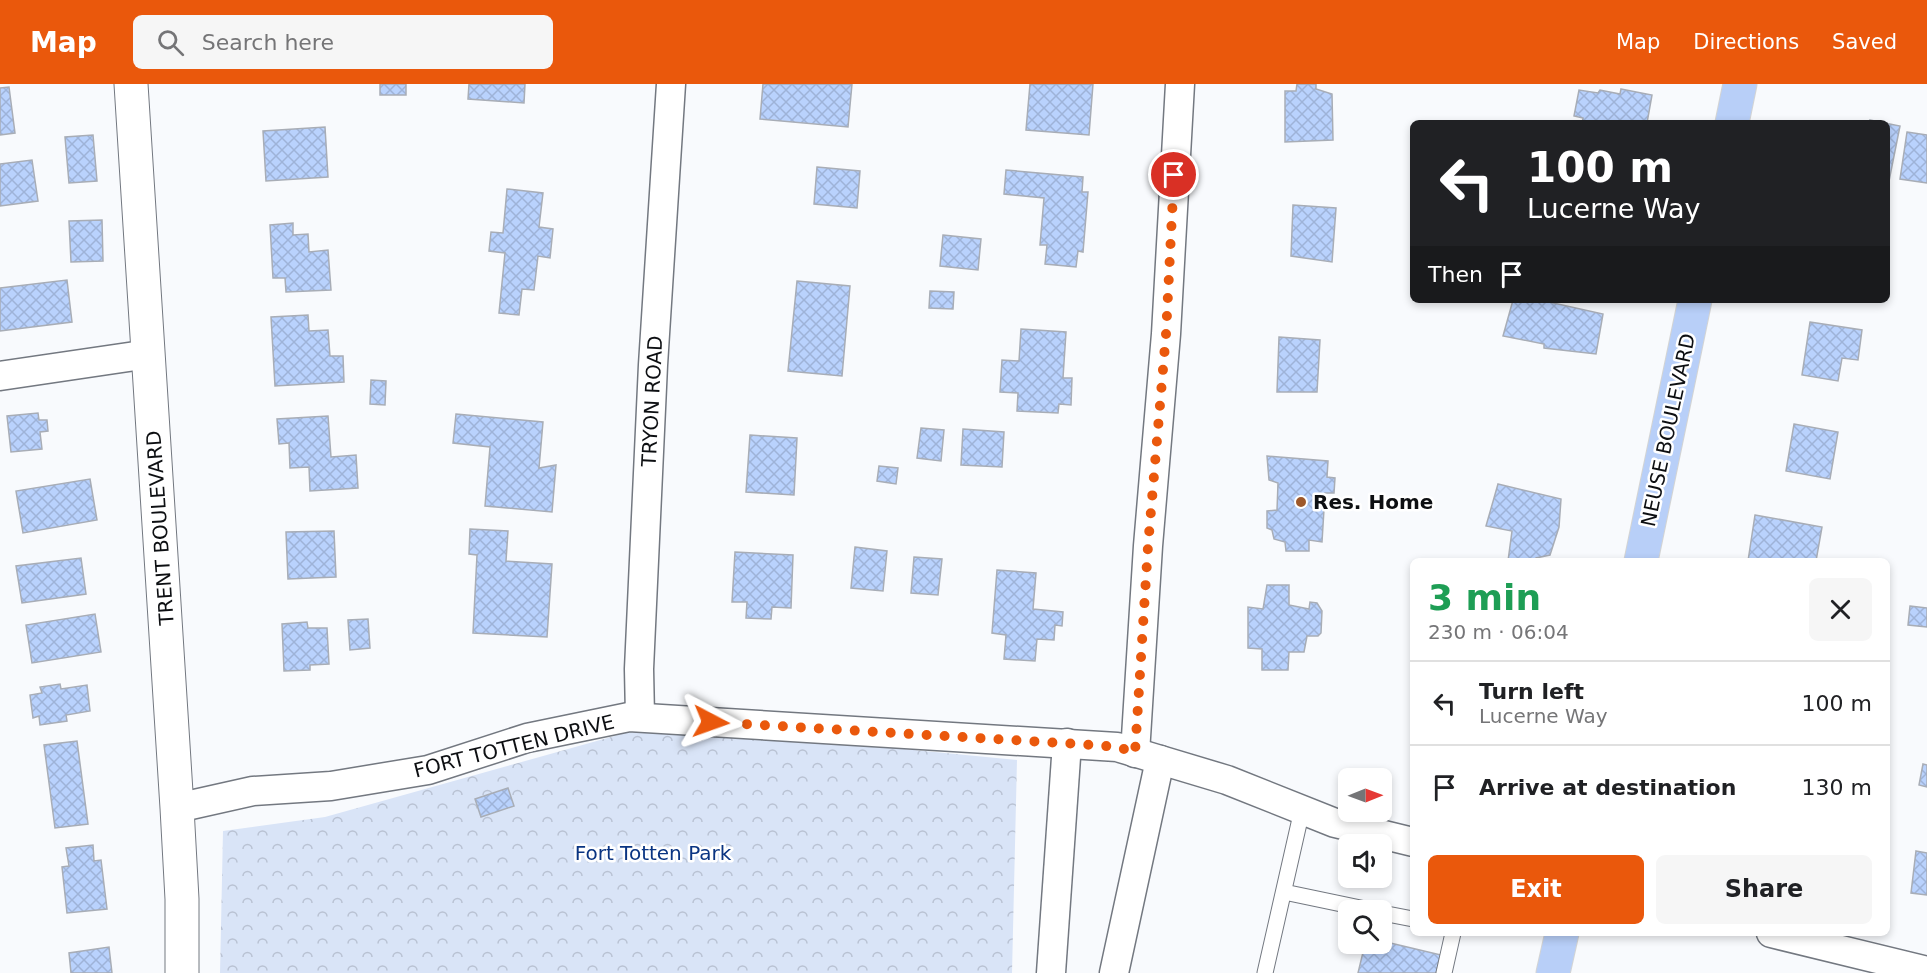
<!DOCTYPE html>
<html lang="en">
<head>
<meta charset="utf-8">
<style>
	body { margin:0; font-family:"DejaVu Sans",sans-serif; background:#f6f6f6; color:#202124; height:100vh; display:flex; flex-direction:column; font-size:22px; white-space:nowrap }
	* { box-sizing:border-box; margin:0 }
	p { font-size:20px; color:#757577 }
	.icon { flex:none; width:33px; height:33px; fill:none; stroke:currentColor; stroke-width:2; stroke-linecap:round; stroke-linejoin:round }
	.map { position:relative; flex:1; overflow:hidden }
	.panel { position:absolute; left:1410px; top:474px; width:480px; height:378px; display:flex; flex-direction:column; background:#fff; border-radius:9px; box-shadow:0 3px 9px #0003 }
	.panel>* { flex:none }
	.banner { position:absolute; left:1410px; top:36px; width:480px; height:183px; border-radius:9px; box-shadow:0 3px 9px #0003; background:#202124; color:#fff; overflow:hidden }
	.needle { width:39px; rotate:89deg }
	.fabs { position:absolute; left:1338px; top:684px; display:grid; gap:12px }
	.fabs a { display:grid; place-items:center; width:54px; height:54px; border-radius:9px; background:#fff; box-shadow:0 3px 9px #0003; font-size:30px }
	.pin { position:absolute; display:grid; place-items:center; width:51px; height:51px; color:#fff; margin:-26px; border:3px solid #fff; border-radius:50%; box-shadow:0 2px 6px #0007 }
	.me { position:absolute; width:66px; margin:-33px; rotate:94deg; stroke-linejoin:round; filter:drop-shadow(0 0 4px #0008) }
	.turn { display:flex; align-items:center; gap:21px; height:126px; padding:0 18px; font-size:27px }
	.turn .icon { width:78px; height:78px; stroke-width:2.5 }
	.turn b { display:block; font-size:42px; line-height:51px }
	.then { display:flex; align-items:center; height:57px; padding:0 18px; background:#0003; gap:12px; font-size:22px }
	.round { display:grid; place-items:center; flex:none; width:63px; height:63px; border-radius:9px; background:#f6f6f6 }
	.headline { display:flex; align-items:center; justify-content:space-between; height:102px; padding:0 18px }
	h1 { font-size:36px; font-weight:600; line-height:45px; color:#1e9e55 }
	.cta { display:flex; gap:12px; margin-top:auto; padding:12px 18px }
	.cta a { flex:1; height:69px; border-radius:9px; background:#ea580c; color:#fff; font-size:24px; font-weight:600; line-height:69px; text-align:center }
	.cta a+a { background:#f6f6f6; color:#202124 }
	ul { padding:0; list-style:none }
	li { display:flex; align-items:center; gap:18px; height:84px; padding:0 18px; border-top:2px solid #e0e0e0 }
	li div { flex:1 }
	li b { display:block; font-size:22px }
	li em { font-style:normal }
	header { display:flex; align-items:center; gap:36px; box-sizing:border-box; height:84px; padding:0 30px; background:#ea580c; color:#fff }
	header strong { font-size:28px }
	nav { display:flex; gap:33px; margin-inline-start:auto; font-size:21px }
	.search { width:420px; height:54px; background:#f6f6f6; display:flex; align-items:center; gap:15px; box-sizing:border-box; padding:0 21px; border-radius:9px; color:#757577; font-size:22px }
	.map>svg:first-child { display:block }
	.forest { fill:url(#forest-crowns) }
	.building { fill:url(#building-cross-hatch); stroke:#a8adb6; stroke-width:1.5 }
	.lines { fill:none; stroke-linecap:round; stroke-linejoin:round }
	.service-casing { stroke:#737880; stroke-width:17 }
	.minor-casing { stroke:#737880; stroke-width:31 }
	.tertiary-casing { stroke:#737880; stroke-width:35 }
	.primary-casing { stroke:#d3d4d4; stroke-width:35 }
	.service { stroke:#fff; stroke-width:15 }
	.minor { stroke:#fff; stroke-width:28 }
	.tertiary { stroke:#fff; stroke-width:33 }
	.primary { stroke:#b8cff8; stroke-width:33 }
	.route { stroke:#ea580c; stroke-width:10; stroke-dasharray:0 18 }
	.poi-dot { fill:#9d582b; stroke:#fff; stroke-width:2 }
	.labels { text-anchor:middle; stroke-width:5; stroke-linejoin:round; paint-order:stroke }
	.street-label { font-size:20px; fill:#0d0f12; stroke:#fff }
	.poi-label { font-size:20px; font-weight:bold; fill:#0d0f12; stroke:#fff; text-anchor:start }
	.park-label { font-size:20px; fill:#093482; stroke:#fff }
</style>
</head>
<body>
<header>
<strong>Map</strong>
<div class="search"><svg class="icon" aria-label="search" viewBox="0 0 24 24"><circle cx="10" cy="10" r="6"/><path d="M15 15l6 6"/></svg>Search here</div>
<nav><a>Map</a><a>Directions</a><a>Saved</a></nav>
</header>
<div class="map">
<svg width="1927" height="889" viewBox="0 0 1927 889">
	<defs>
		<pattern id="forest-crowns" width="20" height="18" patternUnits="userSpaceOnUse" patternTransform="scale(1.5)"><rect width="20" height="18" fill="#d9e4f7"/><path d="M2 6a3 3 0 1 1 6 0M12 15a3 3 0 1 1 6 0" fill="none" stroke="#b9c2d3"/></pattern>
		<pattern id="building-cross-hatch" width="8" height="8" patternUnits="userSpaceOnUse" patternTransform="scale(1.5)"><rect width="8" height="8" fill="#b9d2fd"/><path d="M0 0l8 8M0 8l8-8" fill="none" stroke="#9eb3d8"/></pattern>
	</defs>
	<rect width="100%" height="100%" fill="#f8fafd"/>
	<!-- forest -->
	<path class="forest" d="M636,646L728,648L1017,676L1012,889H220L223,747L325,733Z"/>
	<!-- building -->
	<g class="building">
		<rect x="380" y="0" width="26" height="11"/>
		<path d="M469,0H525L524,19L468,15Z"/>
		<path d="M763,0H852L848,43L760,35Z"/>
		<path d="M1030,0H1093L1089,51L1026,46Z"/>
		<path d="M1297,0H1316V5L1332,10L1333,56L1285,58V7H1296Z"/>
		<path d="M9,3L15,49L0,51V4Z"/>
		<path d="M1621,5L1652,11L1647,39H1582L1583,34L1574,32L1579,6L1598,9L1600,6L1620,10Z"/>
		<path d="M1870,36L1900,42L1887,107V39H1870Z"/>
		<path d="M325,43L328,93L266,97L263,47Z"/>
		<path d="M1907,48L1927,51V99L1900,95Z"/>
		<path d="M93,51L97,97L69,99L65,53Z"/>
		<path d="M32,76L38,117L0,122V80Z"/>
		<path d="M817,83L860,87L857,124L814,120Z"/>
		<path d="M1006,86L1083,93L1082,108H1088L1083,168L1078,167L1076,183L1045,180L1047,161H1040L1044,114L1004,110Z"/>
		<path d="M507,105L543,109L539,143L553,145L550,174L538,172L534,206L522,205L519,231L499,229L505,169L489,167L491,148L503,149Z"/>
		<path d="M1293,121L1336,124L1332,178L1291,172Z"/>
		<path d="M102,136L103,177L71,178L69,137Z"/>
		<path d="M293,139V151L308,150L309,168L328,166L331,206L286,208L285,194H273L270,141Z"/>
		<path d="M943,151L981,155L978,186L940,182Z"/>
		<path d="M67,196L72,238L0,247V204Z"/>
		<path d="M797,197L850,202L842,292L788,287Z"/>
		<path d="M930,207L954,208L953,225L929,224Z"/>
		<path d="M1513,216H1540L1603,230L1596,270L1544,264V260L1503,252Z"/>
		<path d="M308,231L309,247L328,246L330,272H343L344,298L275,302L271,233Z"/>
		<path d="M1810,238L1862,246L1858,276L1842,274L1838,297L1802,291Z"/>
		<path d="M1021,245L1066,248L1063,294H1072L1071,321L1059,320L1058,329L1017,327L1018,309L1000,308L1002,276L1019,277Z"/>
		<path d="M1279,253L1320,256L1317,308H1277Z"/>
		<path d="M371,296L386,297L385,321L370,320Z"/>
		<path d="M38,329L39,336H47L48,347L40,348L42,365L11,368L7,332Z"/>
		<path d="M456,330L543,338L539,384L556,381L552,428L485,422L490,363L453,359Z"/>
		<path d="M328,332L331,373L356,371L358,404L310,407L309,383L290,384L289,359L279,360L277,335Z"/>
		<path d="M1794,340L1838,348L1830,395L1786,387Z"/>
		<path d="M921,344L944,346L941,377L917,374Z"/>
		<path d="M963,345L1004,348L1002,383L961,381Z"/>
		<path d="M750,351L797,354L794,411L746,408Z"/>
		<path d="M1267,372L1328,377L1327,393L1335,394L1334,409H1325L1322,458L1309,456V467H1286L1285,458L1274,455L1272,446L1267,444V427L1277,426L1278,399L1269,396Z"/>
		<path d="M879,382L898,384L896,400L877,397Z"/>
		<path d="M90,395L97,436L23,449L16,407Z"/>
		<path d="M1498,400L1561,415L1559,443L1550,471L1536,474L1535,477H1508L1512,447L1486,442Z"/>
		<path d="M1755,431L1822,443L1816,477H1748Z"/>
		<path d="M470,445L508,447L506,477L552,480L547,553L473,549L477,471L469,470Z"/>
		<path d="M334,447L336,493L288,495L286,448Z"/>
		<path d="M855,463L887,467L883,507L851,504Z"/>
		<path d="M735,468L793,471L791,524L772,523L771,535L746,534L747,518H732Z"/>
		<path d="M914,473L942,475L938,511L911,509Z"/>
		<path d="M81,474L86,510L22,519L16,482Z"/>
		<path d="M997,486L1036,489L1033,525L1063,528L1062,542L1055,541L1054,556L1037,555L1035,577L1004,575L1006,551L992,549Z"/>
		<path d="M1267,501H1289V521L1309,525L1310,518L1317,519L1322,527L1321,549L1318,552H1307L1304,568H1289L1288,586H1262V565L1248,564V523L1263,525Z"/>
		<path d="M1910,522L1927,524V543L1908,541Z"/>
		<path d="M95,530L101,568L32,579L26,541Z"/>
		<path d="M368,535L370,564L350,566L348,536Z"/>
		<path d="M307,538L308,544H327L329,580L310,581V586L284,587L282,540Z"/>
		<path d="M60,600L61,605L87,601L90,627L66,631L67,637L40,641L39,632L33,634L30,611L42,609L40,603Z"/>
		<path d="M77,657L88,740L55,744L44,661Z"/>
		<path d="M1923,680L1927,681V703L1919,701Z"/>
		<path d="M508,704L514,722L481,733L475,715Z"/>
		<path d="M93,761L94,777L101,776L107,825L67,829L62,783L69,782L66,764Z"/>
		<path d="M1916,767L1927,769V811L1911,809Z"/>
		<path d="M1382,857L1441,871L1436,889H1358L1365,860H1382Z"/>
		<path d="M109,863L112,889H71L69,869Z"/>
	</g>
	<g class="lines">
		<defs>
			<g id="service">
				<path d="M1284,808L1370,826"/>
				<path d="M1382,829L1413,835"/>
				<path d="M1265,889L1302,726"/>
				<path d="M1444,889L1453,849"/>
			</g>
			<g id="minor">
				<path d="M0,292L149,270"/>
				<path d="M640,633L639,585L653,281L671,0"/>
				<path d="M1135,669L1148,462L1166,250L1180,0"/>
				<path d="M177,724L253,707L331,702L428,686L527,654L629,633L1117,663L1227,696L1335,739L1413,758"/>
				<path d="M1771,849L1927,887"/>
				<path d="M1051,889L1067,659"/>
				<path d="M1114,889L1160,676"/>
			</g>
			<path id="tertiary" d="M131,0L177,724L182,815V889"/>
			<g id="primary">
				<path d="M1732,39L1740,0"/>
				<path d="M1641,477L1695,216"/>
				<path d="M1553,889L1562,849"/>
			</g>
		</defs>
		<!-- service casing -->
		<use href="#service" class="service-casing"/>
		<!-- minor casing -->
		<use href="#minor" class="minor-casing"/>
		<!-- tertiary casing -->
		<use href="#tertiary" class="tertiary-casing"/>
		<!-- primary casing -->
		<use href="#primary" class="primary-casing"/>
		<!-- service -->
		<use href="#service" class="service"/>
		<!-- minor -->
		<use href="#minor" class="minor"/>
		<!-- tertiary -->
		<use href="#tertiary" class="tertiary"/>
		<!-- primary -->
		<use href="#primary" class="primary"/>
	</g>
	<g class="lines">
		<!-- route -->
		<path class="route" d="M711,638L1078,660L1118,663L1135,669L1148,462L1166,250L1174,91"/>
	</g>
	<!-- markers -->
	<circle class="poi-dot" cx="1301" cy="418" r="6"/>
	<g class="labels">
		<!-- street labels -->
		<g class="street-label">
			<text transform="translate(652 317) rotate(-87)" y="7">TRYON ROAD</text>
			<text transform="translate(1668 346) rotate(-78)" y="7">NEUSE BOULEVARD</text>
			<text transform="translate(160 444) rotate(-94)" y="7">TRENT BOULEVARD</text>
			<text transform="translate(514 662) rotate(-14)" y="7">FORT TOTTEN DRIVE</text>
		</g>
		<!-- poi labels -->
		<g class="poi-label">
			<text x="1313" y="425">Res. Home</text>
		</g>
		<!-- park labels -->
		<g class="park-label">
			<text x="653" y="776">Fort Totten Park</text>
		</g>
	</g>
</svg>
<div class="fabs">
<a><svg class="needle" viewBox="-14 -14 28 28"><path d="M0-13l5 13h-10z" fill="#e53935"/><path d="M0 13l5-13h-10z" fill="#757577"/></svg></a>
<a><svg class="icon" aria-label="sound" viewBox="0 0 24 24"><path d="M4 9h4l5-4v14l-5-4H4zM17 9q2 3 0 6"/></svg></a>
<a><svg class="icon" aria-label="search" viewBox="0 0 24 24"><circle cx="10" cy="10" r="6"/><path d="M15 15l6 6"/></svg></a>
</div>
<div class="pin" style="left:1174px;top:91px;background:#d93025"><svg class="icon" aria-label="arrive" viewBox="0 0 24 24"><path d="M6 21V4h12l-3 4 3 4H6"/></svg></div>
<svg class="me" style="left:711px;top:638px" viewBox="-20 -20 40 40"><path d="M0-17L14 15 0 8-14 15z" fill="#ea580c" stroke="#fff" stroke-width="4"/></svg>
<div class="banner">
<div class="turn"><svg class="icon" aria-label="left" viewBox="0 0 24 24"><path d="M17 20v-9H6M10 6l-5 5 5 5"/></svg><div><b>100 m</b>Lucerne Way</div></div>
<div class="then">Then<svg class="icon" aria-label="arrive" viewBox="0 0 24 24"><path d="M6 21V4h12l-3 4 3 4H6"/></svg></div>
</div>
<section class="panel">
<div class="headline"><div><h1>3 min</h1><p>230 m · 06:04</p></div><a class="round"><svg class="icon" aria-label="close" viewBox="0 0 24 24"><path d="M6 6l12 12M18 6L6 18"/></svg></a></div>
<ul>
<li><svg class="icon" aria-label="left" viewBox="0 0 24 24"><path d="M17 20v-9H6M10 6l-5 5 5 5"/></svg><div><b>Turn left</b><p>Lucerne Way</p></div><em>100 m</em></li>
<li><svg class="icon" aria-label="arrive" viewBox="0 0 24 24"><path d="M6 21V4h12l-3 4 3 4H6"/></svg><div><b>Arrive at destination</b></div><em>130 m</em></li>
</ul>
<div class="cta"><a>Exit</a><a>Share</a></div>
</section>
</div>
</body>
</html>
